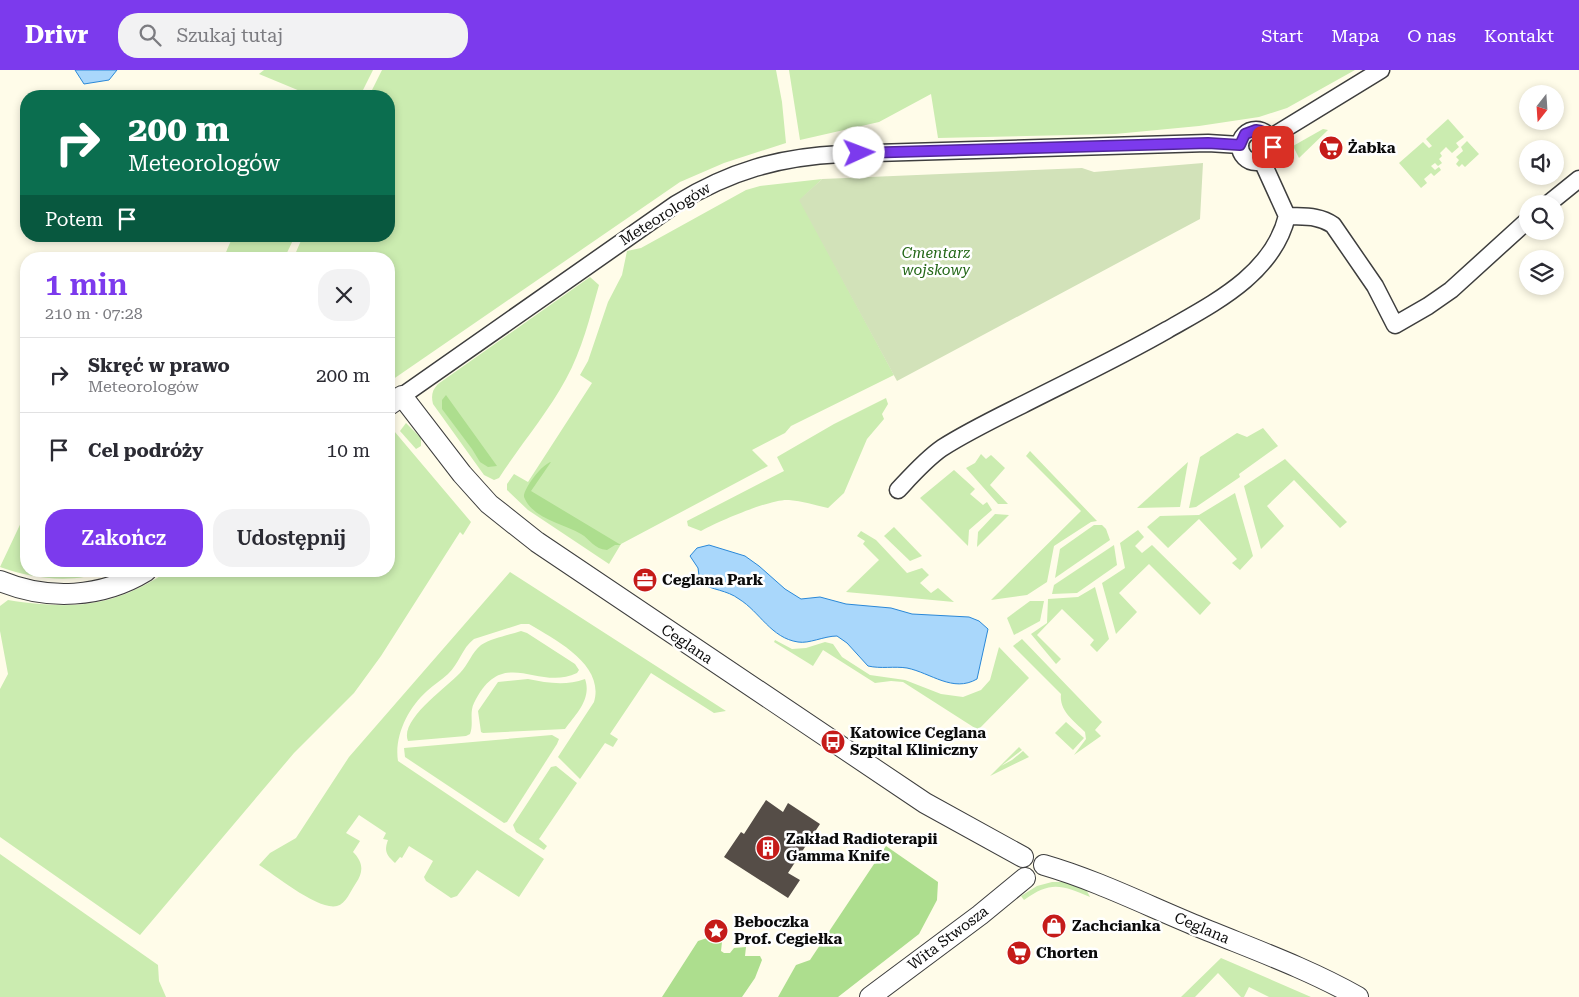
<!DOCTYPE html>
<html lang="pl">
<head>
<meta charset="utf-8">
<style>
	body { margin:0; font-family:"Roboto Serif",serif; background:#f2f2f3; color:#2b2b33; height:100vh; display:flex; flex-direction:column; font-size:19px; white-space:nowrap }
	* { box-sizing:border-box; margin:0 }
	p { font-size:16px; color:#7c7c81 }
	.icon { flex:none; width:28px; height:28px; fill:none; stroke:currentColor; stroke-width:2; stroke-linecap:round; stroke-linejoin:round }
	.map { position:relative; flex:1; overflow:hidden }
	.drawer { position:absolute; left:20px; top:182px; width:375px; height:325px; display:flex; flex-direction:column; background:#fff; border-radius:20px; box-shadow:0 2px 8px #0003 }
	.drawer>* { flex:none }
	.top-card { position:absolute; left:20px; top:20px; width:375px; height:152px; border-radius:20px; box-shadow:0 2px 8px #0003; background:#0b6e4f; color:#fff; overflow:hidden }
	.needle { width:32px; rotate:197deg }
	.buttons { position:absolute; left:1519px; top:15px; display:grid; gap:10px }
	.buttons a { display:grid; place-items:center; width:45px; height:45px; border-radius:50%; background:#fff; box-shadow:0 2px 8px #0003; font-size:25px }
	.pin { position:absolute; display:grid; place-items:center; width:42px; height:42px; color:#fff; margin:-21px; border-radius:10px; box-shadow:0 2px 8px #0006 }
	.me { position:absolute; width:55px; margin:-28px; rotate:88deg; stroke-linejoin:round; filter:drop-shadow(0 0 4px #0008) }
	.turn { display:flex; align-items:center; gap:18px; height:105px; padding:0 25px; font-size:22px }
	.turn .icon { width:65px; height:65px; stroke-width:2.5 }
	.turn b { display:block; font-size:35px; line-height:42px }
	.then { display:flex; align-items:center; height:48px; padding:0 25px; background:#0003; gap:10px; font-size:19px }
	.round { display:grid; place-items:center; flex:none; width:52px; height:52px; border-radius:20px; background:#f2f2f3 }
	.headline { display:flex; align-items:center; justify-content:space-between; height:85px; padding:0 25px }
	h1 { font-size:30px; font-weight:600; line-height:38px; color:#7c3aed }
	.primary-button { display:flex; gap:10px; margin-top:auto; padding:10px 25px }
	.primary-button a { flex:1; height:58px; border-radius:20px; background:#7c3aed; color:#fff; font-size:20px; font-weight:600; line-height:58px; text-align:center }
	.primary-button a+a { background:#f2f2f3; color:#2b2b33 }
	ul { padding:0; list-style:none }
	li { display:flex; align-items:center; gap:15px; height:75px; padding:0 25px; border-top:1px solid #e1e1e2 }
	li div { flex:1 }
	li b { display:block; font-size:19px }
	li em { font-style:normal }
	header { display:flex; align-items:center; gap:30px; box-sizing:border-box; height:70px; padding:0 25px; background:#7c3aed; color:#fff }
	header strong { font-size:24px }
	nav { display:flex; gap:28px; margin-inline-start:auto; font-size:18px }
	.search { width:350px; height:45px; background:#f2f2f3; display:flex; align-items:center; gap:12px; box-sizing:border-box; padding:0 18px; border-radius:20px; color:#7c7c81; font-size:19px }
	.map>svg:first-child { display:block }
	.green { fill:#cbecb0 }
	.forest { fill:#adde8e }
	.cemetery { fill:#d2e2b9 }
	.water { fill:#a9d7fb; stroke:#2a88d8 }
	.building { fill:#554d47 }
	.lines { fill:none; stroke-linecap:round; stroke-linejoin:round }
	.minor-casing { stroke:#3e3e3e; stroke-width:19 }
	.tertiary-casing { stroke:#3e3e3e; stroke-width:22 }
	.minor { stroke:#fff; stroke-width:16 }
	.tertiary { stroke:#fff; stroke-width:20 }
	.route-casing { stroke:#51269a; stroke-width:12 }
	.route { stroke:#7c3aed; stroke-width:9 }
	.labels { text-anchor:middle; stroke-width:5; stroke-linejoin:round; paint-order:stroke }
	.poi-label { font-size:15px; font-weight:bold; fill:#0b0b0b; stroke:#fff; text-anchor:start }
	.street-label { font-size:15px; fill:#0b0b0b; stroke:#fff }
	.park-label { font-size:15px; font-style:italic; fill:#236717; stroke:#fff }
</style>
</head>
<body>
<header>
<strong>Drivr</strong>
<div class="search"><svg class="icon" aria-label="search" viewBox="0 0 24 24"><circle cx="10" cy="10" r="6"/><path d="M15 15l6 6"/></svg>Szukaj tutaj</div>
<nav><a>Start</a><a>Mapa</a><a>O nas</a><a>Kontakt</a></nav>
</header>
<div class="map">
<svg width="1579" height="927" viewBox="0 0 1579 927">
	<rect width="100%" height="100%" fill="#fffce9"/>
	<!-- green -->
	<g class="green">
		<path d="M264,0H373L360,26H298L300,21L259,4Z"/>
		<path d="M382,0H776L782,32L786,73L724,93L680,112L389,312V189H293L303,166H389V26H369Z"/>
		<path d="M789,0H1355L1287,38L1259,47L1199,56L1115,64L938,68L931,24L879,52L800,70Z"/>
		<path d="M1448,49L1464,67L1456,73L1459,77L1452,83L1446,77L1440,83L1442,86L1439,89L1442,93L1438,96L1435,93L1431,96L1435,100L1439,97L1441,100L1434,106L1431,103L1424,109L1427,113L1421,118L1399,93L1423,72L1429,78L1432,76L1426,69Z"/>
		<path d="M1323,59L1328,60L1299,88L1293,76Z"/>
		<path d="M1467,71L1479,84L1465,97L1462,94L1459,97L1456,94L1459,90L1456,87L1463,81L1461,77Z"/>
		<path d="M822,109L800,130L894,305L791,356L785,363L752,380L768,396L621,474L609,494L528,440L507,420V414L514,404L528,412L592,313L580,305L588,291L608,232L622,205L627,181L641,178L746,120L760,116Z"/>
		<path d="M233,166H295L284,189H223Z"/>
		<path d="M590,207L599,215C590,247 582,280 566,309C547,344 521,374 499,408L494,410L484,405L433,334C431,326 432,320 438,314Z"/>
		<path d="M886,328L888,334L882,344L884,349L867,369L844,423L828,438C815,435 802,431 789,430C772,428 717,452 701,461L688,456L687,451L784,401L777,387L834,354Z"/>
		<path d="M406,353L421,368V376L416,379L400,361Z"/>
		<path d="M389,355L471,452L463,465L460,462L381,586L354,623L294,683L140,865L0,767V619L8,604L0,561V536L8,530C72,540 113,538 168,501H389Z"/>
		<path d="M1263,358L1278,376L1239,404L1240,407L1196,437L1189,438L1200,387L1237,363L1247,367Z"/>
		<path d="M1030,381L1097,451L1091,452L1054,476L1047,512L1027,525L991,530L1081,441L1026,386Z"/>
		<path d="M981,384L986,389L991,385L1005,398L990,415L1008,434H998L966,398L975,393Z"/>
		<path d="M1285,389L1347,452L1340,458L1294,410L1267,436L1284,456L1261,479L1244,416Z"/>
		<path d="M1188,392L1180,437L1137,438Z"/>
		<path d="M954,400L975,419L970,424L983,435L987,432L992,440L969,460L968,476L920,428Z"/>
		<path d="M1235,423L1253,486L1240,500L1232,493L1237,489L1199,449L1168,478L1147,457L1160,446L1199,445Z"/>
		<path d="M26,442V501H107C73,514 33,509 0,497Z"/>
		<path d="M995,444L1009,445L977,477L978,462Z"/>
		<path d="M1094,455H1102L1106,459L1110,470L1055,508L1060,479Z"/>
		<path d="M894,457L922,486L910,491L884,466Z"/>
		<path d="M1138,460L1144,467L1135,476L1142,483L1152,475L1211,533L1200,545L1149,494L1119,523L1137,542L1116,564L1102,513L1125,498L1120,473Z"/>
		<path d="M861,461L876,470L907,503L922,498L929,505L920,513L931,523L938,518L954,532L846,522L879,490L863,474L865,471L857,466Z"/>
		<path d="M1114,475L1117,495L1077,523L1052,524L1054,515Z"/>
		<path d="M510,502L726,641L714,643L651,603L610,664L618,669L613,677L605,673L580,709L558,687L594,632C605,595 556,570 529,554H521L474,569C462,578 459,594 448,604C442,610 433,615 427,621C408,638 394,666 398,691L544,789L519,827L477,800L457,826L451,828L426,811L424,807L433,791L409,776L402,788L400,787L395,793C386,785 384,781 388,770L383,769L386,763L359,745L346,763L360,771L353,782C363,792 364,801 356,813C351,820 346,834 337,836C319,841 275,805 259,795L270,783L296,768L349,687Z"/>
		<path d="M1095,517L1109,569L1097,582L1090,575L1094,570L1062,539L1037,565L1061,589L1056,594L1031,564L1047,553L1048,529L1078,527Z"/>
		<path d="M1030,531H1044L1040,551L1014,565L1007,548Z"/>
		<path d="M521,561L527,563L575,594L579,600L577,603C537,622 503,574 474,633C469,643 474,654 470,664L466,666L408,671C399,650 447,617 460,603C468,595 472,582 481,575C492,568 509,565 521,561Z"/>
		<path d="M1022,569L1102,652L1095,660L1101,666L1074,685L1086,669L1085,662C1074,651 1059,641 1061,624L1013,576Z"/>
		<path d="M775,570L792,579L806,578L825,572L833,574L842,587L870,605L905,610L941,624L963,627L981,620L990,610L999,577L1029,608L978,660L903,612L891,611L875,613L823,580L813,596L774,572Z"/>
		<path d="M528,609C547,613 566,616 585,609C592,629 576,644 565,659L483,663L481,662L478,641L498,612Z"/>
		<path d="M1066,652L1084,668L1073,680L1055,663Z"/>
		<path d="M552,665L559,669L557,674L507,752L504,753L405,687L404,678Z"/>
		<path d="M1019,677L1022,680L1001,696L1012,690L1023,681L1029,687L990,706Z"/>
		<path d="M556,696L577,713L539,769L547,776L544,780L516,762L513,755L551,697Z"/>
		<path d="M0,784L158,895L159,911L166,927H0Z"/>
		<path d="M1052,812H1067L1086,819L1090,827C1061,815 1051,811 1024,830L1021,826L1037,816Z"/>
		<path d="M1221,888L1311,927H1269L1249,917L1244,927H1241L1218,903L1195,927H1181Z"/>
	</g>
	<!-- forest -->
	<g class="forest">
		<path d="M446,325L497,396L488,397L480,392L472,379L442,339V330Z"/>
		<path d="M551,392L531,421L621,475H615L607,480C594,479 591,470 581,464C562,453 533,449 524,427C523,419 542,394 551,392Z"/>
		<path d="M886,776L938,812L937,830L919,864L838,927H778L796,895L810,890Z"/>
		<path d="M716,865L722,872L721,881L724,883H730L734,878L746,877L745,886H760L762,890L755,908L742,927H662L698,871Z"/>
	</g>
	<!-- cemetery -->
	<path class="cemetery" d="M1203,93L1200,149L897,311L799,130L822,109L1082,98L1094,102Z"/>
	<!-- water -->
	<g class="water">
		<path d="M75,0H117L109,10L84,14Z"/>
		<path d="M709,475L745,486L759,496L785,519L801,529L820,527L846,534L891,538L912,544L969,547L979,551L988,559L977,609C953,623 931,603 907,598C894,596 881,599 868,596L847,573L837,566C824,566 809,574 798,572C771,568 760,542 739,529C727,520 712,520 700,513L698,498L690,486L697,478Z"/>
	</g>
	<!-- building -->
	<path class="building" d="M766,730L783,742L788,733L820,754L788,803L800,810L788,828L724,787L741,762L744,764Z"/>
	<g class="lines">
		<defs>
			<g id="minor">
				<circle cx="1256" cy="76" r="16"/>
				<path d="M1270,68L1381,0"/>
				<path d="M1548,134L1579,109"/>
				<path d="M1287,146C1304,147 1319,145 1333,155L1375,216L1395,255L1428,236L1451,220L1528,150"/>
				<path d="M402,326L676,134C730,101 779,87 841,84L1208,73L1240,75"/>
				<path d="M898,420C912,405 926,389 942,378C967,362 996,348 1022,335C1071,310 1120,287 1167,260C1214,233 1273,204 1287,146L1262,91"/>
			</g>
			<g id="tertiary">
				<path d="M389,335L402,326L462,404L489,434L537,472L925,733L1023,787"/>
				<path d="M0,511C48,531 102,528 146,501"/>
				<path d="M1044,795C1096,810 1146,835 1197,856C1250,878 1307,898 1358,927"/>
				<path d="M870,927L980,845L1025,808"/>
			</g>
		</defs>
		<!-- minor casing -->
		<use href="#minor" class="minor-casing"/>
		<!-- tertiary casing -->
		<use href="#tertiary" class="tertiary-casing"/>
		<!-- minor -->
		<use href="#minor" class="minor"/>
		<!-- tertiary -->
		<use href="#tertiary" class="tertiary"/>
	</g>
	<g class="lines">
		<defs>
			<path id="route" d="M859,83L1208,73L1240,75L1245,64L1256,60C1266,61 1271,66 1273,77"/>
		</defs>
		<!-- route casing -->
		<use href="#route" class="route-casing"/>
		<!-- route -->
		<use href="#route" class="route"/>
	</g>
	<!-- icons -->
	<defs>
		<symbol id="supermarket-disc" viewBox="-11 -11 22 22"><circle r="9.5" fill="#c51b19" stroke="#fff"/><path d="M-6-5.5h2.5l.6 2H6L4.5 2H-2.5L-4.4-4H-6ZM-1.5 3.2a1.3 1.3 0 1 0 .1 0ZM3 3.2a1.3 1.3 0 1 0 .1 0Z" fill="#fff"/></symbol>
		<symbol id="office-disc" viewBox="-11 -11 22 22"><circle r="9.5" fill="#c51b19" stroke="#fff"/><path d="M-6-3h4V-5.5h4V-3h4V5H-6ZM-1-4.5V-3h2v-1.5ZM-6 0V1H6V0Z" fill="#fff"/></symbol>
		<symbol id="bus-disc" viewBox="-11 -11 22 22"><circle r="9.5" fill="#c51b19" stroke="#fff"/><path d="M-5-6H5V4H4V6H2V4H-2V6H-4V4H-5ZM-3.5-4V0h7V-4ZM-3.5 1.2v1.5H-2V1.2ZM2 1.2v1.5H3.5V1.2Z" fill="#fff"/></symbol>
		<symbol id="building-disc" viewBox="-11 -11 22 22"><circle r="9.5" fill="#c51b19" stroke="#fff"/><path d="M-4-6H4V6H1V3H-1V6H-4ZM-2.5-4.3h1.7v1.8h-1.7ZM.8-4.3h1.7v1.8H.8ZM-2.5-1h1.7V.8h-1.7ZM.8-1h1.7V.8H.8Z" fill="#fff"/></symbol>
		<symbol id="shop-disc" viewBox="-11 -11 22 22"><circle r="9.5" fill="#c51b19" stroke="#fff"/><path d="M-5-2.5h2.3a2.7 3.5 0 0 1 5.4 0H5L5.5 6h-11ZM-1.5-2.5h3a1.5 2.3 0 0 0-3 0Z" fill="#fff"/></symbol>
		<symbol id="sight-disc" viewBox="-11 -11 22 22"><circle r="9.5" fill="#c51b19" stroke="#fff"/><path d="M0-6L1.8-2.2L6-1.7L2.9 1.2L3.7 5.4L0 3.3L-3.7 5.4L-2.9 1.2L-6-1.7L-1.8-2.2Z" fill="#fff"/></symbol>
	</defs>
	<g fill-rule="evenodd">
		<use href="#supermarket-disc" x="1317" y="64" width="28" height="28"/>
		<use href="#office-disc" x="631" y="496" width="28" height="28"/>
		<use href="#bus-disc" x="819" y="658" width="28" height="28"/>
		<use href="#building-disc" x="754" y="764" width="28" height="28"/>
		<use href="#shop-disc" x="1040" y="842" width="28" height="28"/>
		<use href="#sight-disc" x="702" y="847" width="28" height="28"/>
		<use href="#supermarket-disc" x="1005" y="869" width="28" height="28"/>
	</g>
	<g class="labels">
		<!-- poi labels -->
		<g class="poi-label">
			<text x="1348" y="83">Żabka</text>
			<text x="662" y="515">Ceglana Park</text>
			<text x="850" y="668">Katowice Ceglana<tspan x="850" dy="17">Szpital Kliniczny</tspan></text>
			<text x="786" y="774">Zakład Radioterapii<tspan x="786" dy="17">Gamma Knife</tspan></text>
			<text x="734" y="857">Beboczka<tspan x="734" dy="17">Prof. Cegiełka</tspan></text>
			<text x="1072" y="861">Zachcianka</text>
			<text x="1036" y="888">Chorten</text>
		</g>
		<!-- street labels -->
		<g class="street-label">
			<text transform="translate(665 144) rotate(-32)" y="5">Meteorologów</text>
			<text transform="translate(687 574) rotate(34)" y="5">Ceglana</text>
			<text transform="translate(1202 858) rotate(23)" y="5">Ceglana</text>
			<text transform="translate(948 868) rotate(-37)" y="5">Wita Stwosza</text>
		</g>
		<!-- park labels -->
		<g class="park-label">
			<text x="936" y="188">Cmentarz<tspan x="936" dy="17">wojskowy</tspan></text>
		</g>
	</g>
</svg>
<div class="buttons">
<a><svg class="needle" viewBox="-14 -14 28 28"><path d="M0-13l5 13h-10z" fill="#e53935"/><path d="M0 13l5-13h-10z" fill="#7c7c81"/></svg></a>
<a><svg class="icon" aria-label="sound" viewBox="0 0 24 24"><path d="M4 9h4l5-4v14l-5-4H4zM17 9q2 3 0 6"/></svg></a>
<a><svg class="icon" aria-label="search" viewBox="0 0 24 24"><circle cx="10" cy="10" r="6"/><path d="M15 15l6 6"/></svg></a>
<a><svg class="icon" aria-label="layers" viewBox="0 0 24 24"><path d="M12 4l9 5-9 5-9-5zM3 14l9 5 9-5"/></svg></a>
</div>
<div class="pin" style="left:1273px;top:77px;background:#d93025"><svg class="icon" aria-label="arrive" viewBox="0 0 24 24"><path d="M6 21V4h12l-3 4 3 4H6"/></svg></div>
<svg class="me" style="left:859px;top:83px" viewBox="-20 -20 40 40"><circle r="19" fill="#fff"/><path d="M0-13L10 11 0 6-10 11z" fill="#7c3aed"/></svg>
<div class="top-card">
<div class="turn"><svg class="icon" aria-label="right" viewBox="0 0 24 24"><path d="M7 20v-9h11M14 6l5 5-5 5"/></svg><div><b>200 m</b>Meteorologów</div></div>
<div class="then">Potem<svg class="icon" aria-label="arrive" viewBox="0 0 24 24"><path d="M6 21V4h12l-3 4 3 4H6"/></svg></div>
</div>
<section class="drawer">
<div class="headline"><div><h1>1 min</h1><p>210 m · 07:28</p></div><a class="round"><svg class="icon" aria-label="close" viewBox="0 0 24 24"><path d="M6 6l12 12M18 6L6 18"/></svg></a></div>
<ul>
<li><svg class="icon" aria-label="right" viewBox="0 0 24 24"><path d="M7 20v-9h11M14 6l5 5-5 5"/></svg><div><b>Skręć w prawo</b><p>Meteorologów</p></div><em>200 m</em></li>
<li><svg class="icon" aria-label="arrive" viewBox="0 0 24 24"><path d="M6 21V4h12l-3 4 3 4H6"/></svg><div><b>Cel podróży</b></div><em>10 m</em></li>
</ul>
<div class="primary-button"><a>Zakończ</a><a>Udostępnij</a></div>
</section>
</div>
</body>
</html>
